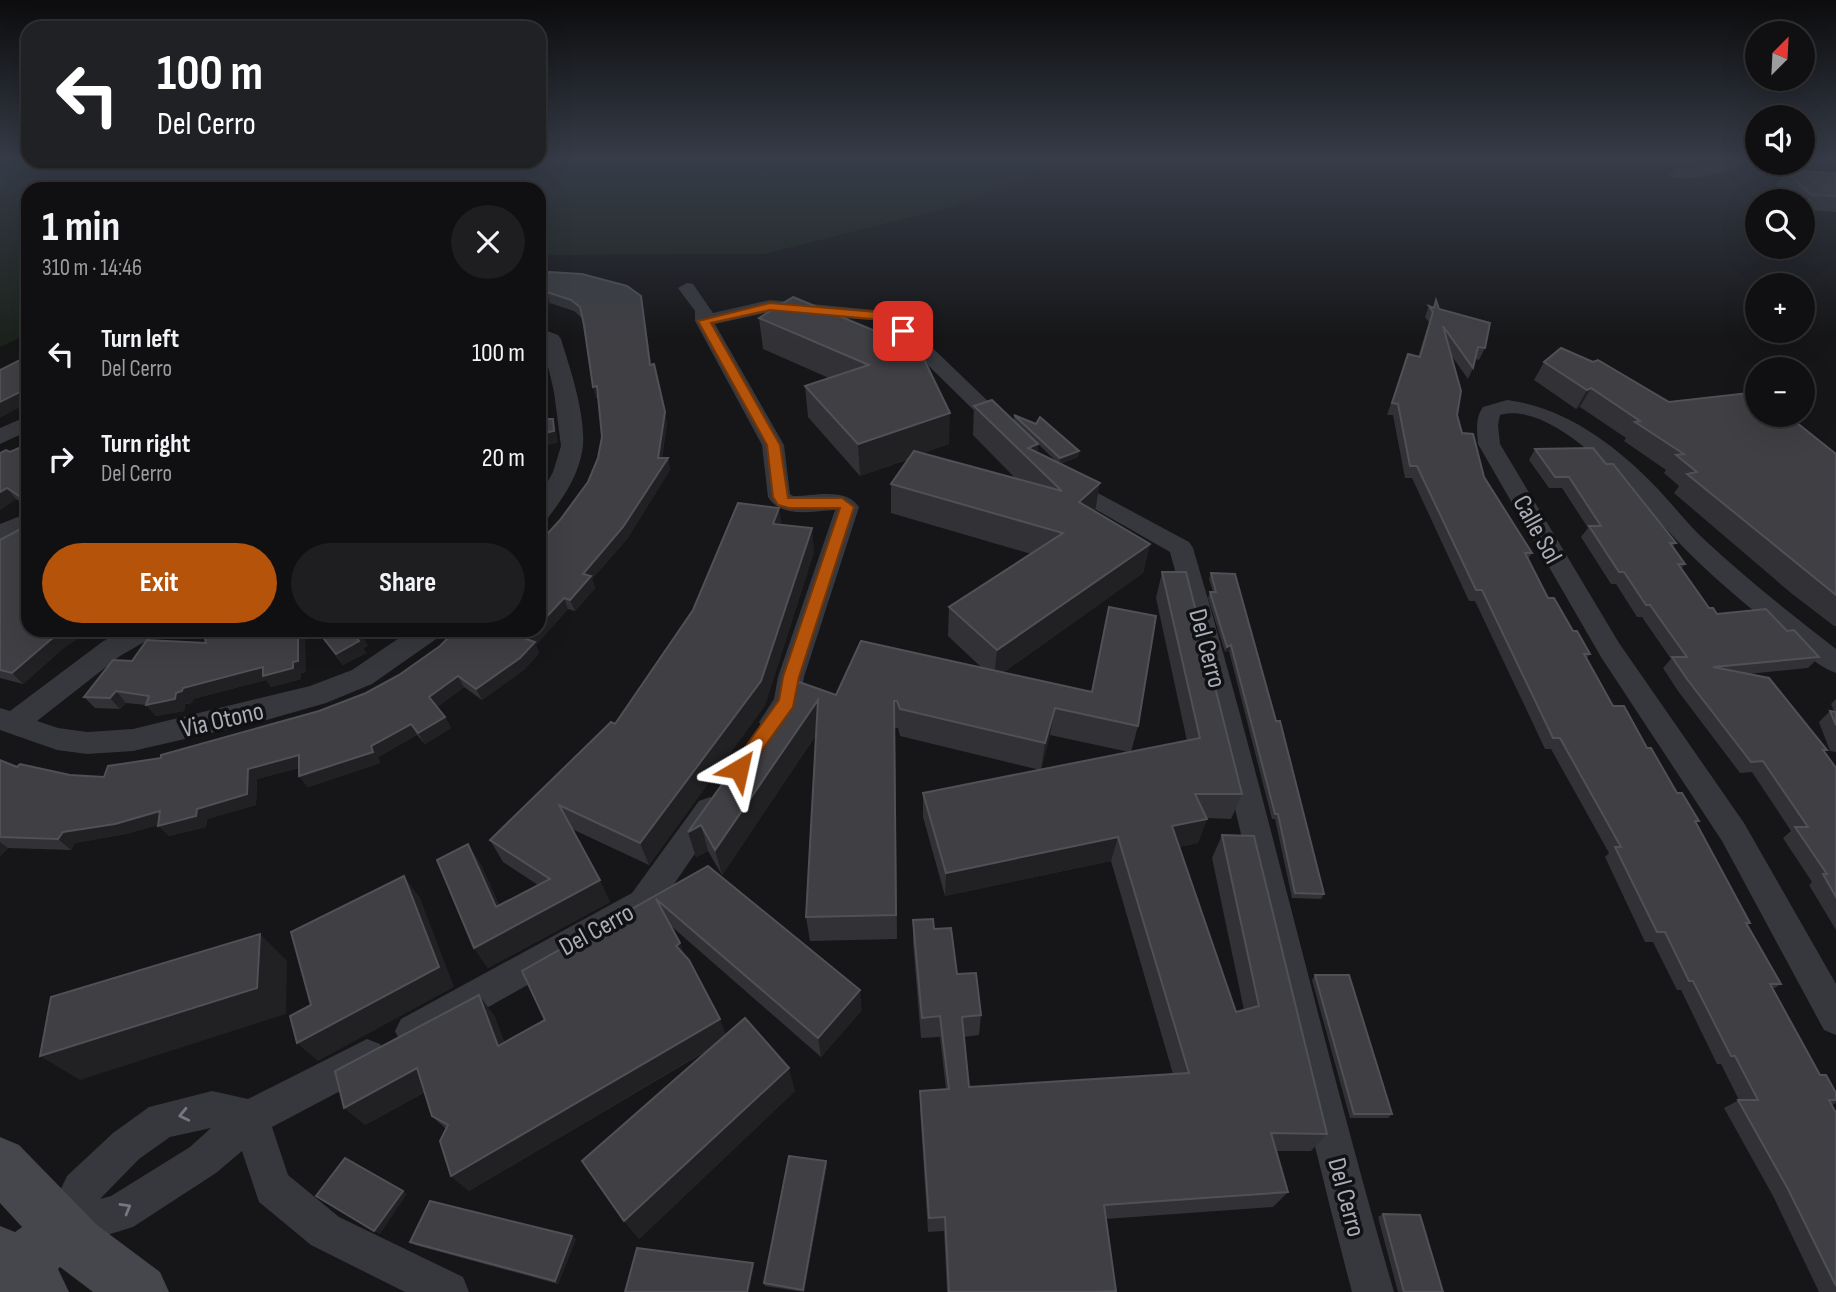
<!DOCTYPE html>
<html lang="en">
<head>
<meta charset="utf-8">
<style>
	body { margin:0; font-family:"Sofia Sans Condensed",sans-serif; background:#1e1e20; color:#f1f3f6; height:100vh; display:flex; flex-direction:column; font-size:26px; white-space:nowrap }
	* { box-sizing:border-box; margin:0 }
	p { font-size:23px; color:#9c9d9f }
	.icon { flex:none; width:38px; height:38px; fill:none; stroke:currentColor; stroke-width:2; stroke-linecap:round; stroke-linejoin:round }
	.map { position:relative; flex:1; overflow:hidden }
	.side { position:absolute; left:21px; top:182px; width:525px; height:455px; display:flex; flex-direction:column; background:#101012; border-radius:21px; box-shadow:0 7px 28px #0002,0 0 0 2px #303032 }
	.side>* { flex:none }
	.guide { position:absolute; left:21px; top:21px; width:525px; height:147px; border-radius:21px; box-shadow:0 7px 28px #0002,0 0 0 2px #303032; background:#202124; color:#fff; overflow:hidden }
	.needle { width:46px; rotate:24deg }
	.controls { position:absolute; left:1745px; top:21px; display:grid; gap:14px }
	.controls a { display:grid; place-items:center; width:70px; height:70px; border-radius:50%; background:#101012; box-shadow:0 7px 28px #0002,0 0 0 2px #303032; font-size:35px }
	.pin { position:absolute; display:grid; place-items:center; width:60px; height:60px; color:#fff; margin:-30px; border-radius:14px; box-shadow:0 4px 10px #0006 }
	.me { position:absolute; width:77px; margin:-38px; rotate:36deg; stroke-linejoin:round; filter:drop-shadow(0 0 5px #0008) }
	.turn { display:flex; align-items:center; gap:24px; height:147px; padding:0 21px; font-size:32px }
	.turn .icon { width:91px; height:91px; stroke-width:2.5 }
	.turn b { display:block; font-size:49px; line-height:60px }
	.round { display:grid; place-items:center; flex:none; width:74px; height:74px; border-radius:37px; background:#1e1e20 }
	.headline { display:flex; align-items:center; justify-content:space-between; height:119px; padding:0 21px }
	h1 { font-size:42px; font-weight:700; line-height:52px }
	.cta { display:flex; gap:14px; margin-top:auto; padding:14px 21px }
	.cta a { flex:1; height:80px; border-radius:42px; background:#b45309; color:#fff; font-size:28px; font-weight:700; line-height:80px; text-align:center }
	.cta a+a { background:#1e1e20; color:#f1f3f6 }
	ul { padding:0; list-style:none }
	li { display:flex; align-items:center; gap:21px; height:105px; padding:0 21px }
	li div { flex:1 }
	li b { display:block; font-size:26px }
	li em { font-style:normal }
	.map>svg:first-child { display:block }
	.green { fill:#1c231d }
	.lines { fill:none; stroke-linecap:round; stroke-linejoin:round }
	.street { fill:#37383d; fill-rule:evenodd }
	.secondary { fill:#45474d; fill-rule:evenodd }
	.wall { fill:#323236; fill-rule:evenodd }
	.shaded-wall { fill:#212124 }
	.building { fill:#3f3f44; stroke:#4f5156; stroke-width:2 }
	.oneway { stroke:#757881 }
	.route { fill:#b45309; stroke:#753606; stroke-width:2 }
	.labels { text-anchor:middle; stroke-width:7; stroke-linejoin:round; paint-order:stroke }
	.street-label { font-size:26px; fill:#a8adb8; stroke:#111113 }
</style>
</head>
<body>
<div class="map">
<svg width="1836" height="1292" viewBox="0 0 1836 1292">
	<rect width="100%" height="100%" fill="#161618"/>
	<!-- green -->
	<path class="green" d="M0,158H28V161H539V158H1077L954,206L764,254L539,255V189H28V334L0,347Z"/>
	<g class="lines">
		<!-- street -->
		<g class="street">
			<path d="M1734,158H1754C1741,170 1681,186 1668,174L1676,169L1717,165Z"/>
			<path d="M687,283L693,284L713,313L770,300L895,312L1016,428L1013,433H997L883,321L770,312L715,324L784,445L790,494L793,496C814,496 846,487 859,507L804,677C801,699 793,740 763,730L759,722L774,699L778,677L835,510C812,511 782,519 768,497L762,445L695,321V311L678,288Z"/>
			<path d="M539,328L558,335L561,339C570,368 588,421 582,452C578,476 562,500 547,519L539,522V498L553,472L561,446L554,392L544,349L539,341Z"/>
			<path d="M1507,400C1565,407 1617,446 1657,488C1674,506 1689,526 1708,543C1748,580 1792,615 1836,649V673C1818,667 1803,651 1788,639C1754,611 1719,583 1688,552C1650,514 1561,398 1500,415L1498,425L1500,444L1619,643L1744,823L1836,984V1035L1824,1030L1722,841L1601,657L1478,444C1477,431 1475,418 1483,407Z"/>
			<path d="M28,416V431L0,444V428Z"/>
			<path d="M1068,477L1189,542L1193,548C1266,794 1322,1045 1394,1292H1352C1287,1047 1237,797 1170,552L1060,489L1057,484L1060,479Z"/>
			<path d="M28,513V530L0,541V524Z"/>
			<path d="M123,630H157L153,637L120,656L37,721L58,728L87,732L133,729L310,686L352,670L411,630H443L439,637L372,684L326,703L263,721L133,751L87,754L57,750L0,730V708L10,711L102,642Z"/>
			<path d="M710,797L721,801L725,810L654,913L425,1043L413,1048L401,1043L395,1031L401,1019L632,893L699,801Z"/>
			<path d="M367,1039L380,1044L385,1057L380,1070L272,1127L288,1175L339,1217L463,1277L469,1292H405L311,1245L259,1202L242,1151L216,1173L133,1227L62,1249L48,1243L42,1229L67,1176L113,1133L149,1107L212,1091L248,1099ZM211,1128L190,1147L111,1196L100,1199L139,1159L170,1137Z"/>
		</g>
		<!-- secondary -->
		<path class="secondary" d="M0,1137L19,1145L97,1225L160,1272L169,1292H93L60,1267L58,1269L69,1292H0V1226L15,1232L22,1227L0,1203Z"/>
	</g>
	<!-- wall -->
	<g class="wall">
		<path d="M1785,171L1836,173V212L1802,210V201H1792L1776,185Z"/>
		<path d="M539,276L643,307L651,365L667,423L662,458H668L670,470L627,539L592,579L595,588L575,611L568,609L536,645L539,653L525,669L482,700L464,687L437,707L445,717L451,728L425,744L417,735L378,757L380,763L308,787L299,776V768L257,779L256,805L207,819L206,827L169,836L158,825L126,834L75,843L71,850L8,848L0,856V760L17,767L70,775L104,777L161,758L319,711L539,630L560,520L588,482L598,458L602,437L599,398H596L593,387L582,318L574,311L550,303Z"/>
		<path d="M1436,300L1439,309L1485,348L1479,360L1475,359L1473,368L1468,379L1451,355L1457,415L1462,433L1484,477L1532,553L1528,559L1548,598L1590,654L1587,658L1613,706L1647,748L1677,793L1699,821L1696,823L1750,923L1747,925L1781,984L1773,989L1820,1075L1836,1093V1103L1832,1105L1836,1113V1292H1819L1773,1196L1724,1108L1739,1100L1721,1064H1717L1681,990H1677L1653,942H1645L1605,857L1609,853L1551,749H1545L1475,601H1469L1412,478H1405L1393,415H1387L1408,354L1418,357L1429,322L1425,317L1429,306L1433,307Z"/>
		<path d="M759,318L919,349L949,444L923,453L1016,479L973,435L974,406L1014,421V415L1079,451L1078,457L1060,464L1095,512L1150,544L1143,573L1004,672L1138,726L1131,752L1187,741L1156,598L1162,572L1242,794L1231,819L1207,818L1198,843L1179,847L1236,1012L1244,1010L1212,858L1222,835L1327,1134L1311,1151H1276L1288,1192L1273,1207L1106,1219L1116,1291L1115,1292H947L944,1231L928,1232L920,1109V1091L946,1089L940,1037L921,1038L913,943V920L934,929L957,974L981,1015L979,1035L964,1037L969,1087L1173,1074L1111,861L945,896L923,817V793L1040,770L900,736L898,728H895L897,939L810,941L806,917L816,735L722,875L708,851L696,857L688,832L836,695L982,668L948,636L949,607L1031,554L891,513V484L909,459L860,476L808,417L805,386L829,378L763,349ZM1038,444L1058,463L1037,453ZM1050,735L1129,752L1041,769Z"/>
		<path d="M1544,362L1836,454V626H1834L1791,593L1674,493L1679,486L1664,473L1666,470L1624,441L1626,438L1580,407L1576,409L1534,380Z"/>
		<path d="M28,444V507L16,499L0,510L10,452Z"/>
		<path d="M1535,449L1606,464L1676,543L1673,546L1685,564L1681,569L1709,608L1717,614L1787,631L1819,657L1808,668L1748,674L1827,750L1824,752L1836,768V930L1809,885L1812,882L1783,838L1791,831L1752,772L1740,773L1678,691L1663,668L1671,659L1642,617H1637L1616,584H1611L1581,537L1588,528L1562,488H1549L1529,460Z"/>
		<path d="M782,525L814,552L765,705L649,865L572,829L610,902L488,968L474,948L468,844L482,867L499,905L538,885L503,862L490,840L615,724Z"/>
		<path d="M0,540L59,652L23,684L0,678Z"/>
		<path d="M1211,573L1324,894L1321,899L1292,898L1275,819H1272L1229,651L1225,652L1208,598L1210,592H1213L1209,579Z"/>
		<path d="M316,630H358L368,646L363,648L366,653L343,665Z"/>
		<path d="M113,660L306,672L301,673V679L271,687L266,680L193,699L192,703L185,704L184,711L156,716L146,705L126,703L120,709L95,708L84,697Z"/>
		<path d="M1836,699V752L1830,751L1819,722L1830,711H1834L1831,704Z"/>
		<path d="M708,866L862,1010L821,1057L670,925L684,955L726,1035L795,1091L639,1239L624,1221L713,1047L469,1191L451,1176L446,1129L432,1116L425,1092L365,1125L494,1015L504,1042L545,1020L522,971Z"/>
		<path d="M1315,975L1392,1114L1388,1118H1350L1312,980Z"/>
		<path d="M827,1165L804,1292L765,1286L764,1283Z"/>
		<path d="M1383,1214L1443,1292H1398L1378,1217Z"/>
		<path d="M576,1239L558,1284L415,1245L410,1242Z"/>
	</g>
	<!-- shaded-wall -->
	<g class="shaded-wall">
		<path d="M547,292L550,303L539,319V303Z"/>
		<path d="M641,296L643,307L653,376L650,365Z"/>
		<path d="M597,386L600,397L596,398L593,387Z"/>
		<path d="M28,388V403L0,418V402Z"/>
		<path d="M1591,388L1580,407L1576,409L1587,390Z"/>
		<path d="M665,412L667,423L660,469L658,458Z"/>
		<path d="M950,413L949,444L860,476L858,444Z"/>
		<path d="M553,419L556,430L558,443L539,447V434Z"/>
		<path d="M1038,444L1036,466L1028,448Z"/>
		<path d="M1079,451L1078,457L1059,464L1060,458Z"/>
		<path d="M668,458L670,470L627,539L592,579L595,588L575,611L570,600L583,574Z"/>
		<path d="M1100,483L1095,512L1079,502Z"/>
		<path d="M7,488L16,499L0,510V492Z"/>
		<path d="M779,508L783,532L773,524Z"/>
		<path d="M812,528L814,552L765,705L649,865L640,843Z"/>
		<path d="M1150,544L1143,573L994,679L997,650Z"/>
		<path d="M564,598L568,609L536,645L539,653L525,669L482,700L476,689L534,630H539V625Z"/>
		<path d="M64,630H90L59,652L23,684L12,673L49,641Z"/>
		<path d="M298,630H305L306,672L301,673V679L271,687L266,680L193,699L192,703L185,704L184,711L156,716L146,705L176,693L183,688L263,667L293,662Z"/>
		<path d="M361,634L368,646L363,648L366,653L343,665L336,654L356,637Z"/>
		<path d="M1231,645L1229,651L1225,652L1227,647Z"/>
		<path d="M458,676L464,687L435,708L429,697Z"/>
		<path d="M116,691L126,703L120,709L110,698Z"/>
		<path d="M818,700L821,727L722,875L715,850Z"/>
		<path d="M1055,708L1050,735L1041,770L1045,743Z"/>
		<path d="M445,717L451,728L425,744L418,733Z"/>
		<path d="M411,724L417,735L378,757L380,763L308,787L299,776L371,746Z"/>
		<path d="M299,755L308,766L257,779L256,805L207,819L206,827L169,836L158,826L197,809L248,769Z"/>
		<path d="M160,811L171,822L126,834L75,843L71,850L58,839L63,832Z"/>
		<path d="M1207,819L1198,843L1164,850L1172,826Z"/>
		<path d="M701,825L708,851L696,857L688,832Z"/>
		<path d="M1118,837L1111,861L945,896L946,873Z"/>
		<path d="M0,842L8,848L0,856Z"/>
		<path d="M468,844L482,867L509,928L496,907Z"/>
		<path d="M404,876L420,898L454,987L318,1061L297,1043Z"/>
		<path d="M600,880L610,902L488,968L474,948Z"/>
		<path d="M260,934L287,961L286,1014L80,1080L40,1056Z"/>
		<path d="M680,943L688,964L676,946Z"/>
		<path d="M860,990L862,1010L821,1057L818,1038Z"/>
		<path d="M479,995L494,1015L513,1064L498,1046Z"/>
		<path d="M720,1019L727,1038L469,1191L451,1176Z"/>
		<path d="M417,1068L435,1086L365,1125L344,1108Z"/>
		<path d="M789,1068L795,1091L639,1239L624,1221Z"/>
		<path d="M826,1161L827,1165L804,1292L803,1290Z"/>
		<path d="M403,1191L407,1194L380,1234L374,1231Z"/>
		<path d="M572,1236L576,1239L558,1284L555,1281Z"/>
		<path d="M753,1263L754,1266L749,1292H747Z"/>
	</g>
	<!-- building -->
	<g class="building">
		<path d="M1785,171L1836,173V196L1811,195Z"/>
		<path d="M549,272L582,274L627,286L641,296L650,365L654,364L665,412L658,458H668L623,527L583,574L591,576L570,600L564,598L539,625V543L560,520L588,482L598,458L602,437L597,386L593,387L584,325L580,307L571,300L547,292L539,303V276H546Z"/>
		<path d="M793,297L919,349L950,413L858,444L805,386L869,365L759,318Z"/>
		<path d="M1436,300L1439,309L1490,323L1485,348L1478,347L1473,368L1443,326L1461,391L1457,415L1462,433L1473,434L1484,477L1532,553H1525L1548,598H1554L1573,631H1577L1590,654H1584L1613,706H1624L1647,748H1651L1677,793H1682L1699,821H1695L1750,923H1746L1781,984H1770L1820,1075H1826L1836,1093V1100H1829L1836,1113V1286L1788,1189L1738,1100H1758L1735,1056H1731L1693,981H1689L1665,932H1657L1615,847H1621L1560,738H1553L1482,590H1476L1417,466H1410L1398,404L1392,403L1408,354L1420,357L1433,312L1429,306L1434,308Z"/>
		<path d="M1561,348L1593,362L1598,360L1669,402L1757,392V415H1787L1836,454V595L1687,474L1697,472L1676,455L1684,454L1635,422L1640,421L1591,388L1587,390L1544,362Z"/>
		<path d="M28,356V388L0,402V370Z"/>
		<path d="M992,400L1038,444L1028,448L1100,483L1079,502L1150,544L997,650L949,607L1063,533L891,484L914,451L1062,491L974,406Z"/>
		<path d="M1014,415L1036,424L1040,417L1079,451L1060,458Z"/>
		<path d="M539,419H553L554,431L539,434Z"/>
		<path d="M28,444V502L7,488L0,492V453L6,450L10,452Z"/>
		<path d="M1593,448L1606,464H1613L1676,543H1670L1685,564H1678L1709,608H1713L1717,614L1766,609L1787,631L1794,630L1819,657L1713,667L1769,678L1827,750H1823L1836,768V897L1823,874H1827L1795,827H1808L1763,761L1751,762L1687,679L1672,657H1687L1650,605H1646L1624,572H1619L1589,526H1601L1569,477H1555L1535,449Z"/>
		<path d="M738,503L779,508L773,524L812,528L761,681L640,843L559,805L600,880L474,948L437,860L468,844L496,907L550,879L490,840L611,722L615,724L693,610Z"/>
		<path d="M28,525V630H64L49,641L12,673L0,670V540Z"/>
		<path d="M1162,572H1186L1242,794H1195L1207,819L1172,826L1236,1012L1259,1006L1222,835L1254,836L1327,1134L1271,1133L1288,1192L1104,1205L1116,1291L1089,1292H949L945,1217L929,1218L920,1091L949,1089L940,1016L922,1018L913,920L933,919L934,929L951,928L957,974L976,973L981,1015L962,1017L969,1087L1189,1073L1118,837L946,873L923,793L1200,738Z"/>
		<path d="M1211,573L1235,574L1276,721H1280L1324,894L1295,893L1278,814H1275L1231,645L1227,647L1210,592H1216Z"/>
		<path d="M1109,607L1156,616L1138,726L1055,708L1045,743L900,709L897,701H894L896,915L806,917L818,700L715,850L701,825L688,832L791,688L794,689L799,682L836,695L861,641L1092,692Z"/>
		<path d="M203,630H298V661L293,662V668L263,676V667L183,688L182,691L176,693L175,699L146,705L149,696L116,691L110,698L84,697L113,660L132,661L147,640L206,643Z"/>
		<path d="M317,630H358L361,634L356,637L359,641L336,654Z"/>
		<path d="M456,630H534L526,639L535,642L520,658L476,689L458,676L429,697L445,717L418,733L411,724L371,746L373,752L299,776V755L248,769L247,794L197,809L196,816L158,826L160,811L115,824L63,832L58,839L0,837V760L17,767L20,764L70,775L104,777L108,766L161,758V755L319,711L366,693L399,675L440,646Z"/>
		<path d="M1830,711L1836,712V725Z"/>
		<path d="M708,866L860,990L818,1038L656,899L680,943L676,946L689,960L720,1019L451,1176L440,1141L448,1125L432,1116L417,1068L344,1108L335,1071L479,995L498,1046L545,1020L522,971Z"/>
		<path d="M404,876L439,967L297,1043L290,1016L311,1005L291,932Z"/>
		<path d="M260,934L257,988L40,1056L51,997Z"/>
		<path d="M1315,975H1349L1392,1114H1354Z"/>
		<path d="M745,1018L789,1068L624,1221L582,1161Z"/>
		<path d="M789,1156L826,1161L803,1290L764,1283Z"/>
		<path d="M345,1158L403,1191L374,1231L316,1196Z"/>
		<path d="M430,1201L572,1236L555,1281L410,1242Z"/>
		<path d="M1383,1214L1420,1215L1443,1292H1404Z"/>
		<path d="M637,1248L753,1263L747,1292H625Z"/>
	</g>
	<!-- one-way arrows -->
	<defs><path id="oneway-chevron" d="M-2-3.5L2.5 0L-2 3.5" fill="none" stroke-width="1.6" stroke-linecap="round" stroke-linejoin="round" transform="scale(1.75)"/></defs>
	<g class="oneway">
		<use href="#oneway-chevron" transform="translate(184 1115) rotate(167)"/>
		<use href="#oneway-chevron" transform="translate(126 1208) rotate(-30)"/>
	</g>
	<!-- sky -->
	<linearGradient id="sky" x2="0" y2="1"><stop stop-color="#0c0c0d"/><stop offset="0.47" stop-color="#363c48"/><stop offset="1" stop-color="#363c48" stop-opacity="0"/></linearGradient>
	<rect width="1836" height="339" fill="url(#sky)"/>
	<!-- route -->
	<path class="route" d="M770,303L888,313L909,331L899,334L884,320L770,310L711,323L780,445L788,498H842L854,507L799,677L793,707L745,774L739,776L733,774L730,769L733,764L779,700L783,677L840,508H789L778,505L773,497L767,445L698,321Z"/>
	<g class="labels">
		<!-- street labels -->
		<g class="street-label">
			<text transform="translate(1538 529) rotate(61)" y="9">Calle Sol</text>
			<text transform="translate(1208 648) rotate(75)" y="9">Del Cerro</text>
			<text transform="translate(222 719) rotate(-13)" y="9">Via Otono</text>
			<text transform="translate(596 929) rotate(-29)" y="9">Del Cerro</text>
			<text transform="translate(1347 1197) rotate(75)" y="9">Del Cerro</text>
		</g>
	</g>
</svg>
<div class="controls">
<a><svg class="needle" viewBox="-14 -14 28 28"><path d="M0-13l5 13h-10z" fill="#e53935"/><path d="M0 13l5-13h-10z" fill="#9c9d9f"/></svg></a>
<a><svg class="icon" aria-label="sound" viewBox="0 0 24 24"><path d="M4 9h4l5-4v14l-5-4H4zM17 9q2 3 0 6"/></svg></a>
<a><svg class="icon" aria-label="search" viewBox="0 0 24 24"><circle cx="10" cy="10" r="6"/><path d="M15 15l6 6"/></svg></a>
<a>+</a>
<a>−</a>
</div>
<div class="pin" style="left:903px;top:331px;background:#d93025"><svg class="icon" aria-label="arrive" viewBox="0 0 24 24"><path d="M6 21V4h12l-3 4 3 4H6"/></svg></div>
<svg class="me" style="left:739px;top:769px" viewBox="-20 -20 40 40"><path d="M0-17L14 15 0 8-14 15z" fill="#b45309" stroke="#fff" stroke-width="4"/></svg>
<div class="guide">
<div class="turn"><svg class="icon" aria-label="left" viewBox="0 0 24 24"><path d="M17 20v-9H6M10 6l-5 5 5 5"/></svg><div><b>100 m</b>Del Cerro</div></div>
</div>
<section class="side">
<div class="headline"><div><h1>1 min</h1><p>310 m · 14:46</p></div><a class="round"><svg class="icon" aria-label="close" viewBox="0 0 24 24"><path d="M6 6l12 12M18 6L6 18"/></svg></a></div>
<ul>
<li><svg class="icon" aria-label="left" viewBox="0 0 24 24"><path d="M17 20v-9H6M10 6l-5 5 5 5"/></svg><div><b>Turn left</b><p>Del Cerro</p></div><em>100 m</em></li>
<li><svg class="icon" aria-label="right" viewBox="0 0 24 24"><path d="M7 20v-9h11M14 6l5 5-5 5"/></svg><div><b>Turn right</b><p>Del Cerro</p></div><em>20 m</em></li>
</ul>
<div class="cta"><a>Exit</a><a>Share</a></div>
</section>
</div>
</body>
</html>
